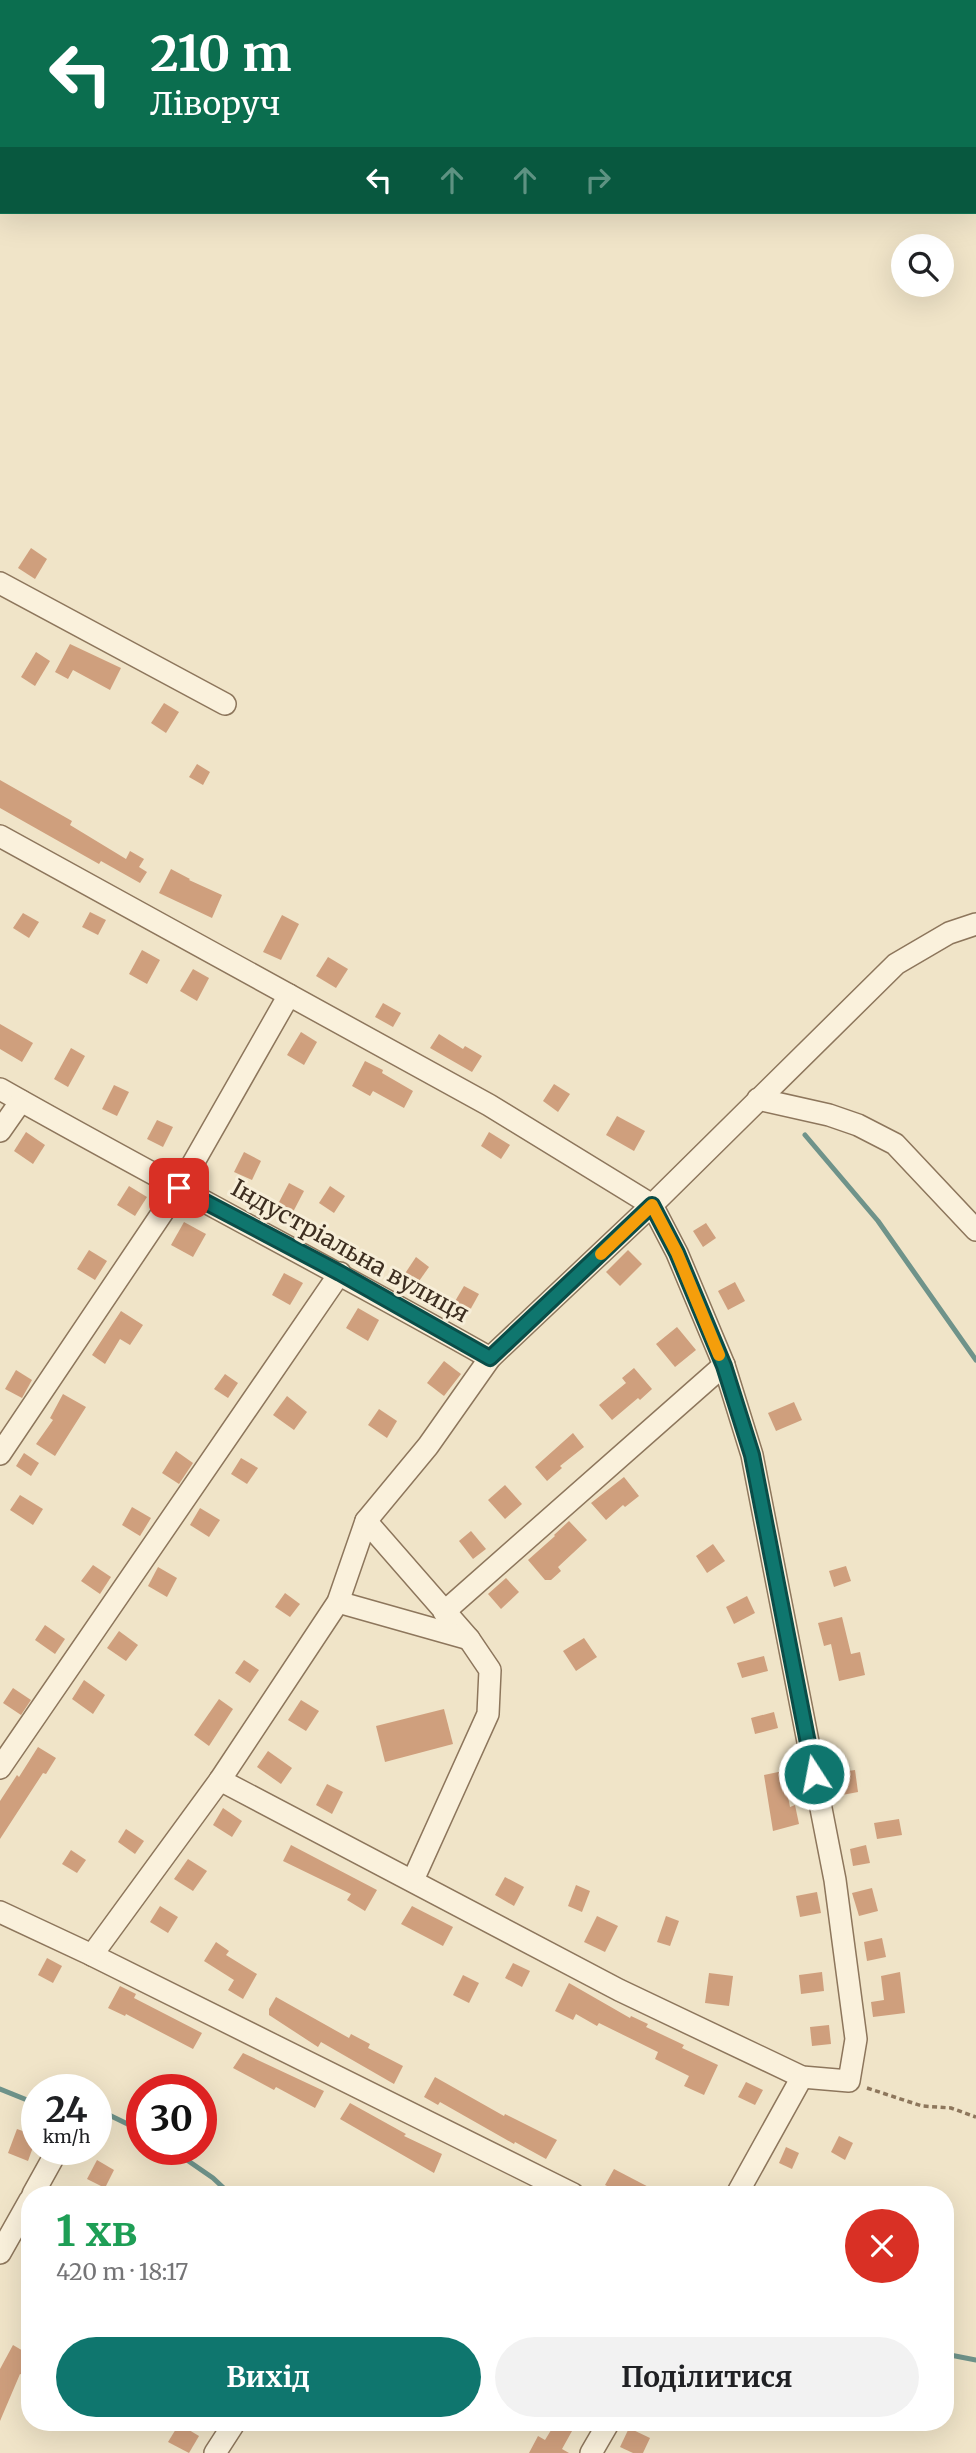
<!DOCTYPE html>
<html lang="uk">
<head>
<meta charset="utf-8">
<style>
	body { margin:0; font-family:Merriweather,serif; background:#f2f2f2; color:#202124; height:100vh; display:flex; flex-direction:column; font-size:26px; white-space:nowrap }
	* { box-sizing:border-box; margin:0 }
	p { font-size:23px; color:#757577 }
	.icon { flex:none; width:38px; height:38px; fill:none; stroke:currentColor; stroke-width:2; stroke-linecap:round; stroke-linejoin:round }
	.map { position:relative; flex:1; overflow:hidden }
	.details { position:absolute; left:21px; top:2186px; width:933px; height:245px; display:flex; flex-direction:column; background:#fff; border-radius:28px; box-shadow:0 7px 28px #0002 }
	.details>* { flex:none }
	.top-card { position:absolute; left:0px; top:0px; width:976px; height:214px; box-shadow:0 7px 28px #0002; background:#0b6e4f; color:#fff; overflow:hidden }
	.controls { position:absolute; left:891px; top:234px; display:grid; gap:14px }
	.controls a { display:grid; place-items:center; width:63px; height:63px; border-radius:50%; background:#fff; box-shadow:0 7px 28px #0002; font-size:35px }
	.speed { position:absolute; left:21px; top:2074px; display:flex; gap:14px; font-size:35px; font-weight:700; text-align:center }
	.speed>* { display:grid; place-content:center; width:91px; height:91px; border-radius:50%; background:#fff; box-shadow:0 7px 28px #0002; line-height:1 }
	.speed small { font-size:18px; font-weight:400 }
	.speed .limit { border:10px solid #d22; background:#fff; color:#111 }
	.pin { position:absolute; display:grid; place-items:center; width:60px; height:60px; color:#fff; margin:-30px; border-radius:14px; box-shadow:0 4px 10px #0006 }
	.me { position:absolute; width:77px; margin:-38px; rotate:349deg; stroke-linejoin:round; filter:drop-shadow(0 0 5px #0008) }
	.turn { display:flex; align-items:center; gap:24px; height:147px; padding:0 35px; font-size:32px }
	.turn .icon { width:91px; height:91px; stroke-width:2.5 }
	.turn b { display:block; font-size:49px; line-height:60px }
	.lanes { display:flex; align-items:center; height:66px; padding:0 35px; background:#0003; justify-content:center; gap:35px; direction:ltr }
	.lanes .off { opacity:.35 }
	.round { display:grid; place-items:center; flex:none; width:74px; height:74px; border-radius:37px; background:#f2f2f2 }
	.summary { display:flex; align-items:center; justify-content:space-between; height:119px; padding:0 35px }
	h1 { font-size:42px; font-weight:700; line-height:52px; color:#1e9e55 }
	.cta { display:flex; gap:14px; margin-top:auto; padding:14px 35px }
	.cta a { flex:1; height:80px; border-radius:42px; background:#0f766e; color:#fff; font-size:28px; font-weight:700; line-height:80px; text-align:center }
	.cta a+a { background:#f2f2f2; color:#202124 }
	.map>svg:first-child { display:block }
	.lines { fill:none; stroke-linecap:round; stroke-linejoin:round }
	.stream { stroke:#6f938a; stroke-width:5 }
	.building { fill:#cf9f7d }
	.minor-casing { stroke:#8d765c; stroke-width:24 }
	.path { stroke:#8d765c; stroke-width:3.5; stroke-dasharray:5 3.5; stroke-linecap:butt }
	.minor { stroke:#faf1dc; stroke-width:21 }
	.route-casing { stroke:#0a4d48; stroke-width:18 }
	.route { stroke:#0f766e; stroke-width:12 }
	.slow { stroke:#f59e0b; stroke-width:12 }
	.labels { text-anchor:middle; stroke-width:6; stroke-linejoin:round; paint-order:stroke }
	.street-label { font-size:24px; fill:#3d2e20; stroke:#f7eed8 }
</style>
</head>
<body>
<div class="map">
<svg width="976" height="2453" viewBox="0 0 976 2453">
	<rect width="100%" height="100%" fill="#f0e4c8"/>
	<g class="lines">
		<!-- stream -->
		<g class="stream">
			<path d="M805,1135L878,1221L976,1360"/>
			<path d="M0,2089L37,2104"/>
			<path d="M96,2114H107L142,2131"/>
			<path d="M171,2149L213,2178L230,2194"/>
			<path d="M945,2354L976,2360"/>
		</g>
	</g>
	<!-- building -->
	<g class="building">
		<path d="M31,548L47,559L35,579L18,568Z"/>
		<path d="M70,644L121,668L110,690L73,670L68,679L55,672Z"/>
		<path d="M36,652L50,661L35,686L21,677Z"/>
		<path d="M164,703L179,712L166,733L151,723Z"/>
		<path d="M197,764L210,772L203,785L189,777Z"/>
		<path d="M0,780L72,821L70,825L126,859L130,851L144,859L139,867L147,872L140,883L101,861L99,864L0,808Z"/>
		<path d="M171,869L190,879L189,880L222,895L212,918L159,893Z"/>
		<path d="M90,912L106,920L98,935L82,927Z"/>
		<path d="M23,913L39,922L29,938L13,928Z"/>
		<path d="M282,915L299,924L281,960L263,952Z"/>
		<path d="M142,950L160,960L147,984L129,974Z"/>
		<path d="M328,957L348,969L336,988L316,976Z"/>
		<path d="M193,969L209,978L197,1001L180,991Z"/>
		<path d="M383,1003L401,1013L393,1027L375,1017Z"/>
		<path d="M0,1024L33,1043L22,1062L0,1049Z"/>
		<path d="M301,1032L317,1042L304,1065L287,1055Z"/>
		<path d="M439,1034L463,1049L465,1046L482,1056L472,1072L430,1048Z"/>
		<path d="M71,1048L85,1056L68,1087L54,1079Z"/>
		<path d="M365,1061L383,1070L382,1073L413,1091L404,1108L373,1091L370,1096L352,1086Z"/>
		<path d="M554,1084L570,1094L558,1112L543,1101Z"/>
		<path d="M114,1085L129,1092L117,1116L102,1109Z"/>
		<path d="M617,1116L645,1131L634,1151L606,1135Z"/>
		<path d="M157,1120L173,1127L163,1147L147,1139Z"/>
		<path d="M26,1132L45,1145L33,1164L14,1151Z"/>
		<path d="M489,1132L510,1145L501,1159L481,1146Z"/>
		<path d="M244,1152L261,1161L252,1180L234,1172Z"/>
		<path d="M289,1183L304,1191L293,1212L278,1204Z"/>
		<path d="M129,1186L147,1197L135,1216L117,1205Z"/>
		<path d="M330,1186L345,1196L334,1213L319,1203Z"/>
		<path d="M184,1222L206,1234L193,1257L171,1245Z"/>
		<path d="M706,1223L716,1238L703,1247L693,1231Z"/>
		<path d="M89,1250L107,1261L95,1280L77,1269Z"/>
		<path d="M628,1250L642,1264L620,1286L606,1272Z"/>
		<path d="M416,1257L429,1267L417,1284L404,1275Z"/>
		<path d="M284,1273L303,1283L290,1305L272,1295Z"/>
		<path d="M735,1282L745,1301L728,1310L718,1291Z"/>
		<path d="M464,1286L479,1294L469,1312L454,1303Z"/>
		<path d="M358,1308L379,1320L368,1341L346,1328Z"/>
		<path d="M121,1311L143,1325L130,1345L120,1339L105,1364L92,1355Z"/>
		<path d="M677,1327L696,1350L675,1367L656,1344Z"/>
		<path d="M444,1361L461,1374L444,1396L427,1383Z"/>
		<path d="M634,1368L652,1389L640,1400L638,1398L612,1420L599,1405L626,1383L622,1378Z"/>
		<path d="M16,1370L32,1380L22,1398L5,1389Z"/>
		<path d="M225,1374L238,1383L228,1398L214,1389Z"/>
		<path d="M63,1394L86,1407L55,1456L36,1444L53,1420L50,1418Z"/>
		<path d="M287,1396L307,1412L294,1430L273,1415Z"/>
		<path d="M794,1402L802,1420L776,1431L768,1413Z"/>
		<path d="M379,1409L397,1421L387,1438L368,1425Z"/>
		<path d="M573,1433L584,1447L560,1466L562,1468L547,1481L535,1467Z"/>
		<path d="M176,1451L193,1463L179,1484L162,1473Z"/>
		<path d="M24,1453L39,1463L31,1476L16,1466Z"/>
		<path d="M241,1458L258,1468L247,1484L231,1474Z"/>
		<path d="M624,1477L639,1496L625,1507L623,1505L606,1520L591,1503Z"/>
		<path d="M505,1485L522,1504L505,1519L488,1500Z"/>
		<path d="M20,1495L43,1509L33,1525L10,1510Z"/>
		<path d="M132,1507L151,1518L140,1536L122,1525Z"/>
		<path d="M200,1508L220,1520L209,1537L190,1525Z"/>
		<path d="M569,1521L587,1540L558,1567L561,1571L551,1580H545L528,1560L555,1536L554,1535Z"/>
		<path d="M471,1531L486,1549L473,1559L459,1541Z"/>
		<path d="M713,1544L725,1561L707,1573L696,1556Z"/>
		<path d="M93,1565L111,1577L100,1594L81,1581Z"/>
		<path d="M846,1566L851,1581L834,1587L829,1571Z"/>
		<path d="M158,1567L177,1578L167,1597L148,1586Z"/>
		<path d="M506,1578L519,1592L501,1609L488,1594Z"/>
		<path d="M285,1593L300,1604L290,1617L275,1607Z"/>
		<path d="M747,1596L755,1613L734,1624L726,1607Z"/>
		<path d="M842,1617L851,1654L860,1652L865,1675L839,1681L831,1644L824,1646L818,1623Z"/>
		<path d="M45,1625L65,1639L55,1654L35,1640Z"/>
		<path d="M119,1631L138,1645L126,1661L107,1648Z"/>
		<path d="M584,1638L597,1657L576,1671L563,1651Z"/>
		<path d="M764,1656L768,1671L742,1678L737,1663Z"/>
		<path d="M244,1660L259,1670L250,1683L235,1673Z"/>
		<path d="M84,1680L105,1695L93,1714L72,1699Z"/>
		<path d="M13,1688L31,1700L21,1715L3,1703Z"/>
		<path d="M219,1699L233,1709L209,1746L194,1735Z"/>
		<path d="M301,1700L319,1711L306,1731L288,1720Z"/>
		<path d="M444,1709L453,1744L385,1762L376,1726Z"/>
		<path d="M774,1712L778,1728L755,1734L751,1718Z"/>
		<path d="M38,1747L56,1758L46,1774L43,1773L0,1839V1801L17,1775L19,1777Z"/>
		<path d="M268,1751L292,1768L281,1784L257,1767Z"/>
		<path d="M855,1770L858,1792L837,1796L834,1773Z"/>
		<path d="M783,1771L790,1807L795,1805L799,1824L773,1831L764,1775Z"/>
		<path d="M327,1784L343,1792L332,1814L316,1805Z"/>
		<path d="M223,1808L242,1821L232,1837L213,1825Z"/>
		<path d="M899,1819L902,1835L877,1839L874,1823Z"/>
		<path d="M126,1829L144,1841L135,1854L118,1842Z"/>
		<path d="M291,1845L377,1890L365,1911L347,1900L351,1894L283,1861Z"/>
		<path d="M866,1845L870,1863L853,1866L850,1849Z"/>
		<path d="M71,1850L86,1860L77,1873L62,1864Z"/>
		<path d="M188,1859L207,1871L193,1891L174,1879Z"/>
		<path d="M505,1877L524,1887L514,1906L495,1895Z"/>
		<path d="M576,1885L590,1891L582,1912L568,1906Z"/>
		<path d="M872,1888L878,1911L859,1916L852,1893Z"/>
		<path d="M817,1892L821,1913L800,1917L796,1896Z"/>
		<path d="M160,1906L178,1917L168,1933L150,1922Z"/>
		<path d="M412,1906L453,1927L443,1946L401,1924Z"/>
		<path d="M597,1916L618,1926L605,1952L584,1942Z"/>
		<path d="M666,1916L679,1921L670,1946L657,1942Z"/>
		<path d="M882,1938L886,1957L867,1961L864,1942Z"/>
		<path d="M216,1942L229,1951L226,1955L257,1974L243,1999L228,1990L234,1980L204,1961Z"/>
		<path d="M47,1958L62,1966L53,1983L38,1975Z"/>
		<path d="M513,1963L530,1971L522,1987L505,1978Z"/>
		<path d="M822,1972L824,1991L801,1994L799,1975Z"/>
		<path d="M900,1972L905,2013L873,2017L871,2002L884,2000L881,1976Z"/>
		<path d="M709,1973L733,1976L729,2006L705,2003Z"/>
		<path d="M463,1975L479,1983L469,2003L453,1995Z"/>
		<path d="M569,1983L630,2018L631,2016L648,2024L646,2027L684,2045L682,2048L718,2065L704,2095L684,2086L689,2076L655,2059L658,2052L599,2023L597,2026L576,2014L573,2020L555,2011Z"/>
		<path d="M120,1986L136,1994L134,1998L202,2033L193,2049L126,2014L125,2016L108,2008Z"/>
		<path d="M276,1997L349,2038L351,2034L370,2044L368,2048L403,2066L394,2084L321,2042L318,2047L269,2015V2009Z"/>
		<path d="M829,2025L831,2044L812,2046L810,2027Z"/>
		<path d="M243,2053L324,2091L315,2108L276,2087L274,2090L233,2068Z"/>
		<path d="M435,2077L504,2116L505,2114L557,2140L546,2159L515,2142L514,2144L440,2102L438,2105L424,2097Z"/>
		<path d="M746,2082L763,2090L755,2105L738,2097Z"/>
		<path d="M350,2103L406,2134L404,2136L442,2154L434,2173L340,2119Z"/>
		<path d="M17,2129L37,2136L28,2161L8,2153Z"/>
		<path d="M839,2136L853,2143L845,2160L831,2152Z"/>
		<path d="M786,2147L799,2153L792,2169L779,2163Z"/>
		<path d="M97,2160L114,2170L105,2188L87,2179Z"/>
		<path d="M614,2169L662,2194H623L605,2185Z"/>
		<path d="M13,2345L30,2355V2363L23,2375L20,2374L0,2421V2369Z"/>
		<path d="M556,2422H577L562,2449L569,2453H529L538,2436L545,2440Z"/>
		<path d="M179,2424L199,2436L189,2453L168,2442Z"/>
		<path d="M629,2428L650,2438L643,2453H633L620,2447Z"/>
	</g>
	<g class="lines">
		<defs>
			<g id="minor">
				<path d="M0,583L225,704"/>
				<path d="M0,836L489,1105L652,1205L677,1253L724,1365L752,1455L835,1880L856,2039L849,2081L802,2077L619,1990L220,1780"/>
				<path d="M0,1089C162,1181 328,1266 490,1358"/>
				<path d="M758,1099L829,1115L858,1125L895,1144L976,1230"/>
				<path d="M0,1131L21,1101"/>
				<path d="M0,1454L179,1188L289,995"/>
				<path d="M366,1521L469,1639L490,1670L488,1714L413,1880"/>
				<path d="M338,1602L469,1639"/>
				<path d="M444,1612L724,1365"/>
				<path d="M0,1768L340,1273"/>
				<path d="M0,1912L92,1955L573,2194"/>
				<path d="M92,1955L220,1780L338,1602L366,1521L428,1446L490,1358L652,1205L896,964L949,933L976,924"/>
				<path d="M33,2194L58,2149"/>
				<path d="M737,2194L802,2077"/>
				<path d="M0,2253L30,2200"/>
				<path d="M215,2453L235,2422"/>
				<path d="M591,2453L609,2422"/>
			</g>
		</defs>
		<!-- minor casing -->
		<use href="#minor" class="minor-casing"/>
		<!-- path -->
		<path class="path" d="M867,2088L922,2106L951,2108L976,2117"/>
		<!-- minor -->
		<use href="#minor" class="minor"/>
	</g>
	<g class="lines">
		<defs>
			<path id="route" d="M179,1188L340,1273L490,1358L652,1205L677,1253L724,1366L752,1455L814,1774"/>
		</defs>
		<!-- route casing -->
		<use href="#route" class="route-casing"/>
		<!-- route -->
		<use href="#route" class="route"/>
		<!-- slow -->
		<path class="slow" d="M601,1254L652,1205L677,1253L719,1355"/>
	</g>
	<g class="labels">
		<!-- street labels -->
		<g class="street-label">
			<text transform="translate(350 1251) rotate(29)" y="8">Індустріальна вулиця</text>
		</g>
	</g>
</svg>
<div class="controls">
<a><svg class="icon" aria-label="search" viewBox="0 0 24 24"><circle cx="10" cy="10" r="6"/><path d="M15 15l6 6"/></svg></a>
</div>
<div class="speed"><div>24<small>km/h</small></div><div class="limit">30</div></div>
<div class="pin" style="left:179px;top:1188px;background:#d93025"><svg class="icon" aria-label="arrive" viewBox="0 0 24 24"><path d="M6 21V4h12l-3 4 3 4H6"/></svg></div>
<svg class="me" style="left:814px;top:1774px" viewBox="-20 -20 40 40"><circle r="17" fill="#0f766e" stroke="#fff" stroke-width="3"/><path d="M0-11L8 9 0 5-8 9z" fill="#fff"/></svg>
<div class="top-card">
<div class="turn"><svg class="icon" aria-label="left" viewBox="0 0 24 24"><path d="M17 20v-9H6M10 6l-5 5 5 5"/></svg><div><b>210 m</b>Ліворуч</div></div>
<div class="lanes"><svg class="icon" aria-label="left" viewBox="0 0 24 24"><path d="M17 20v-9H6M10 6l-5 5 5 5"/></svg><svg class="icon off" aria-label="ahead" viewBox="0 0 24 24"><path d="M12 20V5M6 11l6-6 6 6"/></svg><svg class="icon off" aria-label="ahead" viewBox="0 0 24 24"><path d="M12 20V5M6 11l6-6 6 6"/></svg><svg class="icon off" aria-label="right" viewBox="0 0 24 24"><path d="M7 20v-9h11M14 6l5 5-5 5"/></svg></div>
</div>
<section class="details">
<div class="summary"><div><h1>1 хв</h1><p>420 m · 18:17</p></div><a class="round" style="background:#d93025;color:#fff"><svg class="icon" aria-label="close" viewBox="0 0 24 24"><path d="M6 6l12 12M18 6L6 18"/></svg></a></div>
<div class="cta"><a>Вихід</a><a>Поділитися</a></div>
</section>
</div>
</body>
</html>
